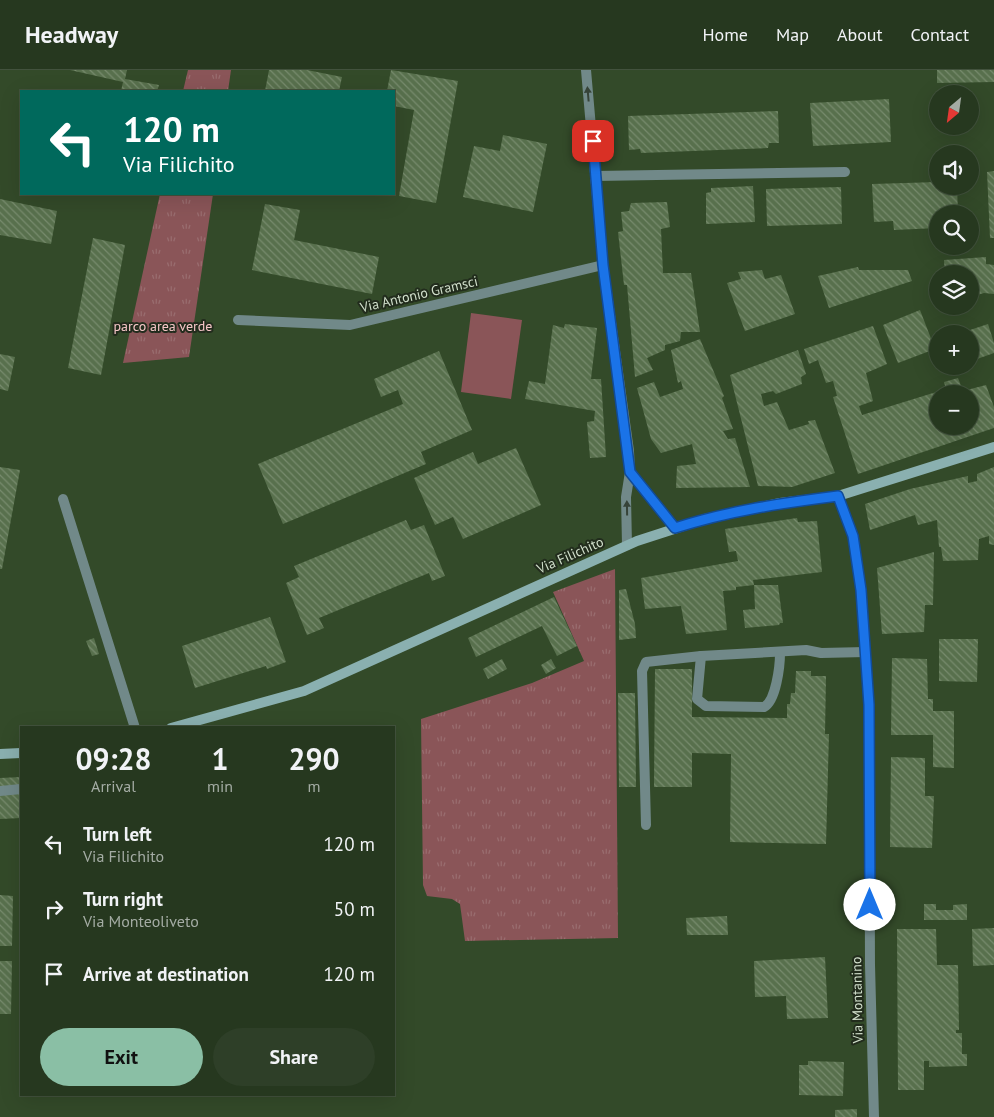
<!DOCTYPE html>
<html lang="en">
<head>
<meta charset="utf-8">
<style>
	body { margin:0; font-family:"PT Sans",sans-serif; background:#2e3f28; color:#f1f3f6; height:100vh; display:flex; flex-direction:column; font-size:19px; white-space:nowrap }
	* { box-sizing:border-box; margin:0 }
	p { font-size:16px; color:#a4aca4 }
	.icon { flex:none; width:28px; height:28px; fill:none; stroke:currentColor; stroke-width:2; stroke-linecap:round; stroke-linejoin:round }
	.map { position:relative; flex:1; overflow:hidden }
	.details { position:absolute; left:20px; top:656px; width:375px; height:370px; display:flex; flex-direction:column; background:#26381f; border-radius:0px; box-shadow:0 5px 20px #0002,0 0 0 1px #42523d }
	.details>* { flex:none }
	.top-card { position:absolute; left:20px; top:20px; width:375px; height:105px; border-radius:0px; box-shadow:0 5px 20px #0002,0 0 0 1px #42523d; background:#00695c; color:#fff; overflow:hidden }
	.needle { width:32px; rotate:209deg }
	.tools { position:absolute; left:929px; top:15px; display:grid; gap:10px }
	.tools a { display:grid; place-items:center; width:50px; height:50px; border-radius:50%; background:#26381f; box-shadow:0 5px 20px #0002,0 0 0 1px #42523d; font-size:25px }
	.pin { position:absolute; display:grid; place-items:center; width:42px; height:42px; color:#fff; margin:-21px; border-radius:10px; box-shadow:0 2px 8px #0006 }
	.me { position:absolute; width:55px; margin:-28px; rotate:0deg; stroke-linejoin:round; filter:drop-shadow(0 0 4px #0008) }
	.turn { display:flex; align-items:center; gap:18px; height:105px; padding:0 20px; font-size:22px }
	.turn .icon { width:65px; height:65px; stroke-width:2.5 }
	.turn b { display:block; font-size:35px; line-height:42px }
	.eta { display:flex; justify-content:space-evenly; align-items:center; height:85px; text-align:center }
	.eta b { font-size:30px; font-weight:700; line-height:35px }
	.cta { display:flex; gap:10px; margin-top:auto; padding:10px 20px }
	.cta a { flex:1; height:58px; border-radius:30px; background:#8abfa5; color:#111; font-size:20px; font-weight:700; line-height:58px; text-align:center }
	.cta a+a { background:#2e3f28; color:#f1f3f6 }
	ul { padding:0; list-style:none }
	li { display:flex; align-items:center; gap:15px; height:65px; padding:0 20px }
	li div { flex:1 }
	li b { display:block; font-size:19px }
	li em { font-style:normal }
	header { display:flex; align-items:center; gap:30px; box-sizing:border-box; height:70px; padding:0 25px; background:#26381f; border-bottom:1px solid #42523d }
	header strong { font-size:24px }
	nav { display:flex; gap:28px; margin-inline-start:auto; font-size:18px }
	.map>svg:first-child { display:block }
	.grass { fill:url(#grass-tufts) }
	.pitch { fill:#8a5558 }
	.building { fill:url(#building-back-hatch); fill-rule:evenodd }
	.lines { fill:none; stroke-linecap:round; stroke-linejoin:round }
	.lane { stroke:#718989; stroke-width:10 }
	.street { stroke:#718989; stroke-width:10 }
	.secondary { stroke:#8ab0b0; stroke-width:10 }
	.oneway { fill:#364338 }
	.route-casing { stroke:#114b97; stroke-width:12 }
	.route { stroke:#1a73e8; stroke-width:9 }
	.labels { text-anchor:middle; stroke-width:4; stroke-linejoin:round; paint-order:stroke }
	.street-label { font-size:14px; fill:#d1dfcb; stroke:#222c1d }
	.park-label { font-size:14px; fill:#f5c6c7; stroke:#222c1d }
</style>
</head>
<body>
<header>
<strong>Headway</strong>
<nav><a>Home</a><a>Map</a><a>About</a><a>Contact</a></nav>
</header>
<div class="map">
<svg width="994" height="1047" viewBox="0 0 994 1047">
	<defs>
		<pattern id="grass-tufts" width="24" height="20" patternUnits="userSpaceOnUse" patternTransform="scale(1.25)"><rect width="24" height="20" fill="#8a5558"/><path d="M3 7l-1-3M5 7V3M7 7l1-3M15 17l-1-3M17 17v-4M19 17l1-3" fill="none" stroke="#996d6f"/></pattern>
		<pattern id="building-back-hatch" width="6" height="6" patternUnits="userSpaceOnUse" patternTransform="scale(1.25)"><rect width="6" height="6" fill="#58704d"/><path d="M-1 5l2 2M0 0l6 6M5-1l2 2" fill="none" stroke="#778b6d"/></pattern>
	</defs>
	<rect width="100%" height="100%" fill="#334a29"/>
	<!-- grass -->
	<g class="grass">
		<path d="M188,0H231L228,21H183Z"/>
		<path d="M160,124H213L189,287L123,293Z"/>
		<path d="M615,499L618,868L465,871L460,834L452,829L427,826L423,815L421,649L532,613L584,591L553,522Z"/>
	</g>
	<!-- pitch -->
	<path class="pitch" d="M471,243L522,250L511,329L461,322Z"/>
	<!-- building -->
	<g class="building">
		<path d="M70,0H127L125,9L159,15L157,21H121L123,12Z"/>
		<path d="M269,0H307L342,7L339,21H265Z"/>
		<path d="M391,0L458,11L436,133L399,126L414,40L394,36V21H387Z"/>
		<path d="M937,0H994V12L937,13Z"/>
		<path d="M889,29L891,72L813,76L810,33Z"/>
		<path d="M778,41L779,73H769L768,78L641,83L640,79L629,80L628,46Z"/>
		<path d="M503,65L547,74L533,142L463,127L474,76L500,81Z"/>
		<path d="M994,101V168H990L987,102Z"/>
		<path d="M938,112V116H957L958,144H938L937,158L894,160L893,151L874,152L872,114Z"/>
		<path d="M753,116L755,152L706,154V123L711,122V118Z"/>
		<path d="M841,117L842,154L767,156L766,119Z"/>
		<path d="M0,129L57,141L51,174L0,165Z"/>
		<path d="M667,132L670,157L661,159L663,203H691L700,262H681L680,271L665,275V280L647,288L653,300L635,307L627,215H624L618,162L623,161L621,142L629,141L631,133Z"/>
		<path d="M265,134L300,140L294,170L379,187L372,224L252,200Z"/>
		<path d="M93,168L125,175L101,305L68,298Z"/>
		<path d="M986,187V194L994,195V224L984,223L970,227V204H945L944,190Z"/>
		<path d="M858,197L859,200H908L912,211L829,238L818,206Z"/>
		<path d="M762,200L765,209L781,205L795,244L745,261L727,213L741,209L738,202Z"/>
		<path d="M920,240L935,279L898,293L883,255Z"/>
		<path d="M565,254L597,258L591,309H601L606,387L590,388L587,352L594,351L595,341L525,329L529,311L545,314L553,255L564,258Z"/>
		<path d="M988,254L994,273V283L977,289L967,261Z"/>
		<path d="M873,256L887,294L866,303L873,331L859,336L862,345L946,319L944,312L958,308L963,321L986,315L994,337V358L858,404L833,327L837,326L833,311L826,313L818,290L809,294L804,279ZM938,324H970V356H938Z"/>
		<path d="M700,269L724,326L722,328L733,359L723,361L728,369L735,368L750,417L676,418L677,396L696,394L692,374L661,383L651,369L637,318L654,312L660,327L683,319L681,311L678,313L671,280Z"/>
		<path d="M798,280L806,304L801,307L802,314L776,324L773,321L761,324L764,336L777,332L789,360L809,354L808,351L815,350L835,403L792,417L758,416L730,305Z"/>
		<path d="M439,281L472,360L421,382L426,394L283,454L258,394L403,334L398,320L381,327L374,309Z"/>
		<path d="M0,284L15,287L8,321L0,319Z"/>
		<path d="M516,378L541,435L463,469L453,447L435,455L414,408L473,382L478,394Z"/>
		<path d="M0,397L20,400L2,499H0Z"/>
		<path d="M994,397V475L989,474V466L979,469L978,490L943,491L941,477H939L937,450L918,455L915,445L870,460L865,434L910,419L968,406V413L977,411V404Z"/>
		<path d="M797,448L798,452L817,451L822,502L753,510L754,515L736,517V520L723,521L727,560L686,564L681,536L645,539L641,508L738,491L736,481L729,482L725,459Z"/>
		<path d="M406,450L411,460L424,455L445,506L432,511L429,503L319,548L324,558L307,565L286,513L299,507L294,496Z"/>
		<path d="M934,482L933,535H925L924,562L882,564L877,498Z"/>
		<path d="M754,515H778L783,553H780L779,555L745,558L743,540L755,539Z"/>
		<path d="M626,519L635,554L636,568L619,570V520Z"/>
		<path d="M554,527L577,576L557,586L542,556L476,587L468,568Z"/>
		<path d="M270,547L286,592L267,599L266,596L195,618L182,576Z"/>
		<path d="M94,568L99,584L92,586L86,571Z"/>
		<path d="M939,569H978L977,612L939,611Z"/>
		<path d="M892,588L927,589L928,629H933V641H954V698L933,697V665H891Z"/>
		<path d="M502,589L507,599L488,609L483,599Z"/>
		<path d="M551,589L556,598L546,604L541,595Z"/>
		<path d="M655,599H692V647L787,648V634H790L791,623H795L796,601H811V606H826L825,664H829L826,774L730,772L731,684L692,683V717H654Z"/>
		<path d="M618,623H635L636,717H619Z"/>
		<path d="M891,687L925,688V726H934L932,778L890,777Z"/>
		<path d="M21,707V748L0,749V708Z"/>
		<path d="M0,825L13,826L12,876H0Z"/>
		<path d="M924,834H936V840H953V835L967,834V850H924Z"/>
		<path d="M727,846L728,865H687L686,848Z"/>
		<path d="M994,858V895L973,896L972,859Z"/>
		<path d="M897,859H936L937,895H958L959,960H956V963H962V984H967V996L929,997V991H924V1020H898Z"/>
		<path d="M825,887L828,948L787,949L786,926L755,927L754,891Z"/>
		<path d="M0,891H12L11,944H0Z"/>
		<path d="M808,991L844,992L843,1026L799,1025V995H808Z"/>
		<path d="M857,1039V1047H835V1040Z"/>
	</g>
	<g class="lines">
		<!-- lane -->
		<g class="lane">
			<path d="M596,106L845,102"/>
			<path d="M238,250L350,255L603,195"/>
			<path d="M701,586L697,629L706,636L764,637C776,631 780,596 780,583"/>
			<path d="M0,721L21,719"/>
			<path d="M646,755L642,601L646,592L701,586L806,580L821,583L866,582"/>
		</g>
		<!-- street -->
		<g class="street">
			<path d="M586,0L603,195L629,381L630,402L626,427L627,475"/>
			<path d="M630,402L675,458"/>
			<path d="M838,426L853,466L861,520L869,635L870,895L874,1047"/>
			<path d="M63,429L135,658"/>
		</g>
		<!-- secondary -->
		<g class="secondary">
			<path d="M171,658L304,621L637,471L705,449L780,433L838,426L994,377"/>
			<path d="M0,684L21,683"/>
		</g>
	</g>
	<!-- one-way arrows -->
	<defs><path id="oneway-solid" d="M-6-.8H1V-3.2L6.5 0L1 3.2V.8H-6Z" transform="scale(1.25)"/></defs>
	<g class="oneway">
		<use href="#oneway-solid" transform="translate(588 24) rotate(-95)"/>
		<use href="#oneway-solid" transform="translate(627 438) rotate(-91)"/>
	</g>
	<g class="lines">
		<defs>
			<path id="route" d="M593,71L603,195L630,402L675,458C728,441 782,433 838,426L853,466L861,520L869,635L870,835"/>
		</defs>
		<!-- route casing -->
		<use href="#route" class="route-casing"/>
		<!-- route -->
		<use href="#route" class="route"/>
	</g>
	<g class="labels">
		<!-- street labels -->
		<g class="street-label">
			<text transform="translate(419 224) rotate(-13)" y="5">Via Antonio Gramsci</text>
			<text transform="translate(570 485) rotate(-24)" y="5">Via Filichito</text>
			<text transform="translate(857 930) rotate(-91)" y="5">Via Montanino</text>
		</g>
		<!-- park labels -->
		<g class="park-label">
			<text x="163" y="261">parco area verde</text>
		</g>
	</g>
</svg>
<div class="tools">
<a><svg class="needle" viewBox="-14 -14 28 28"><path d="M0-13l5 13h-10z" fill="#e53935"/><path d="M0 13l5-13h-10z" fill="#a4aca4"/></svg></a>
<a><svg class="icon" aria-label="sound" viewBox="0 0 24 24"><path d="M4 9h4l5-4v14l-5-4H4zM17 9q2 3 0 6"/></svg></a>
<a><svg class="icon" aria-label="search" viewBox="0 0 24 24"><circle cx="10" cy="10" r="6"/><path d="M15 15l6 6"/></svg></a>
<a><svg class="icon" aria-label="layers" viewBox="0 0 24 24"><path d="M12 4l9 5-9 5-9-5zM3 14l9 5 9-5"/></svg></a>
<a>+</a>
<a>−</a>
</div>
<div class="pin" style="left:593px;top:71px;background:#d93025"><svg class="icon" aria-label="arrive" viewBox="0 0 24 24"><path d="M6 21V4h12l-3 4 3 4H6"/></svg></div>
<svg class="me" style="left:870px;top:835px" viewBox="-20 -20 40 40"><circle r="19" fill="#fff"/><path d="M0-13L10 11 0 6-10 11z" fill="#1a73e8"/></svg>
<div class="top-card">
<div class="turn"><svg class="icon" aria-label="left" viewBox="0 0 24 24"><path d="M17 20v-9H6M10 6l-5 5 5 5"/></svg><div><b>120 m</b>Via Filichito</div></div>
</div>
<section class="details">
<div class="eta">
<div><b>09:28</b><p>Arrival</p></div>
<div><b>1</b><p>min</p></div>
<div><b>290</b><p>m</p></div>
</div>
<ul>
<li><svg class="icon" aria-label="left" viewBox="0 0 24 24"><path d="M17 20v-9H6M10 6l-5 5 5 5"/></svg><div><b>Turn left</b><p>Via Filichito</p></div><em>120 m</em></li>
<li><svg class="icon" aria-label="right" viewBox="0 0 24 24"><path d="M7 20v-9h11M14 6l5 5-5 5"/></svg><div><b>Turn right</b><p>Via Monteoliveto</p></div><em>50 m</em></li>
<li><svg class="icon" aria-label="arrive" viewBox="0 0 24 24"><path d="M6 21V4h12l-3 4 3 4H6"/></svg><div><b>Arrive at destination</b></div><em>120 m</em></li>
</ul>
<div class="cta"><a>Exit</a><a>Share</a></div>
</section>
</div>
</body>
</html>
